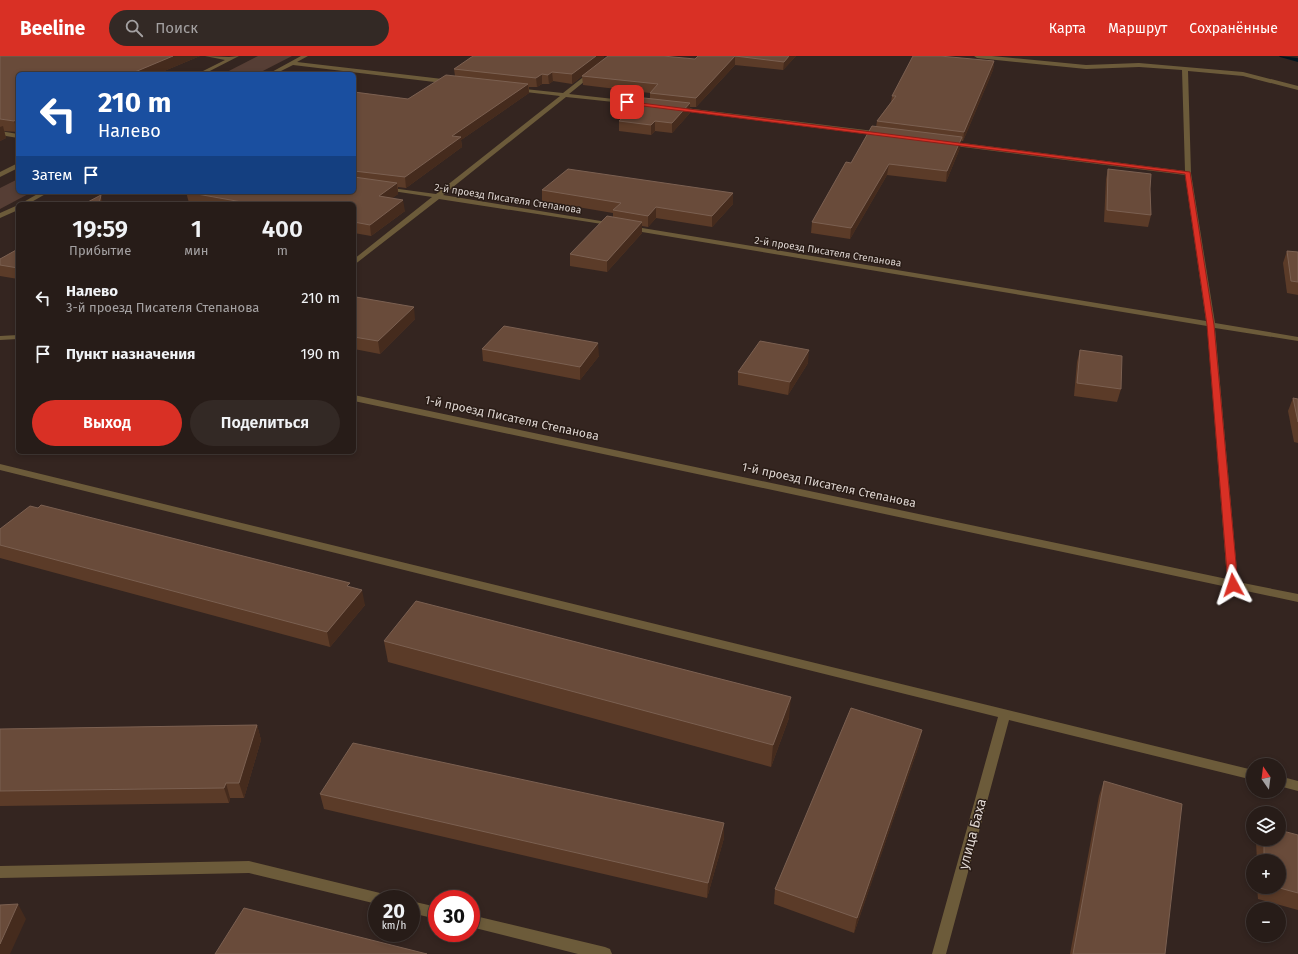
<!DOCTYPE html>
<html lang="ru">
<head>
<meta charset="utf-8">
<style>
	body { margin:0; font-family:"Fira Sans",sans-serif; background:#332925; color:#f1f3f6; height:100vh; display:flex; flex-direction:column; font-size:15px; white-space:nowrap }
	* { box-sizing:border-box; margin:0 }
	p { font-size:13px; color:#a4a1a2 }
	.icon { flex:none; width:22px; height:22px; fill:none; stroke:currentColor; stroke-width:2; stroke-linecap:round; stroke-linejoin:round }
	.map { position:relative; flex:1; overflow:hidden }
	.sheet { position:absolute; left:16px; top:146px; width:340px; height:252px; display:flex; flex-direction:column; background:#271c18; border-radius:6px; box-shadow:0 2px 6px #0003,0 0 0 1px #433a37 }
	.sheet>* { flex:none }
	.guide { position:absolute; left:16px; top:16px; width:340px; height:122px; border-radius:6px; box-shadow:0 2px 6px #0003,0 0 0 1px #433a37; background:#1a4fa0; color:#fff; overflow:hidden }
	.needle { width:26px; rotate:346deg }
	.fabs { position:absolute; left:1246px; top:702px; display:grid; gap:8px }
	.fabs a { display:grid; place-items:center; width:40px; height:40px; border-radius:50%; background:#271c18; box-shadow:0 2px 6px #0003,0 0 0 1px #433a37; font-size:20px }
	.speed { position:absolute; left:368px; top:834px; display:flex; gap:8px; font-size:20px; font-weight:700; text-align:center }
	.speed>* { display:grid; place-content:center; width:52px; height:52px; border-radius:50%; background:#271c18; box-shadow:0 2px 6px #0003,0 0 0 1px #433a37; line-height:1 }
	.speed small { font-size:10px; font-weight:400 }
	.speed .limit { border:6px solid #d22; background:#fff; color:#111 }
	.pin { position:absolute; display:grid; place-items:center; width:34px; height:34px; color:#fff; margin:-17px; border-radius:8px; box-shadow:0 2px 6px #0006 }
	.me { position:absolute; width:44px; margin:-22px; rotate:355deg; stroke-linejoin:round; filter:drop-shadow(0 0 3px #0008) }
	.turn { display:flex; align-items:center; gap:14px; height:84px; padding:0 16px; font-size:18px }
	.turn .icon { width:52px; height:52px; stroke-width:2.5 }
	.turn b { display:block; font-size:28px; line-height:34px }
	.then { display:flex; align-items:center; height:38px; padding:0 16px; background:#0003; gap:8px; font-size:15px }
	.eta { display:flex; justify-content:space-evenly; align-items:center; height:68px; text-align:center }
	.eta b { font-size:24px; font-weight:600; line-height:28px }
	.primary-button { display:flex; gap:8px; margin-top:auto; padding:8px 16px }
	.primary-button a { flex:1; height:46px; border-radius:24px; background:#d93025; color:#fff; font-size:16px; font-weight:600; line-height:46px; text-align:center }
	.primary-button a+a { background:#332925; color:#f1f3f6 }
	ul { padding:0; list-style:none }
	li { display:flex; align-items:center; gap:12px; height:56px; padding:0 16px }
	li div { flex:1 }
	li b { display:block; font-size:15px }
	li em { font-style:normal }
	header { display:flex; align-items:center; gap:24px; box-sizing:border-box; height:56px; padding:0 20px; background:#d93025; color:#fff }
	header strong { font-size:19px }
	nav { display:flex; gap:22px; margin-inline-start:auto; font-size:14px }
	.search { width:280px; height:36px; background:#332925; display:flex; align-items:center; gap:10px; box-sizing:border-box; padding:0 14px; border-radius:22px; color:#a4a1a2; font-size:15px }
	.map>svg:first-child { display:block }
	.green { fill:#563e35 }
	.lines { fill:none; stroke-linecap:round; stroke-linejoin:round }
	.stream { fill:#00151f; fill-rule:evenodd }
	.street { fill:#6c5b3a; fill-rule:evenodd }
	.wall { fill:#5b3b28 }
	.shaded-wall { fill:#452b1d }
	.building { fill:#694b3a; stroke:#7b6051 }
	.route { fill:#d93025; stroke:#8d1f18 }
	.labels { text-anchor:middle; stroke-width:3; stroke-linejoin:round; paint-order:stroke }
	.far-street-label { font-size:10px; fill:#ddd4d0; stroke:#291c16 }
	.street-label { font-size:12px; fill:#ddd4d0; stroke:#291c16 }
	.near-street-label { font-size:14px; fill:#ddd4d0; stroke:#291c16 }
</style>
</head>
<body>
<header>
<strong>Beeline</strong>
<div class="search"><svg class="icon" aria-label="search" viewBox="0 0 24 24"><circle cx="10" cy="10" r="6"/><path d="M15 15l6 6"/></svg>Поиск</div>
<nav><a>Карта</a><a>Маршрут</a><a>Сохранённые</a></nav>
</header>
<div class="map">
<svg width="1298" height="898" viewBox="0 0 1298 898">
	<rect width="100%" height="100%" fill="#342520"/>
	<!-- green -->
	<g class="green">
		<path d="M258,0H292L257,18H223Z"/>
		<path d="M18,123V136H32L0,153V132Z"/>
	</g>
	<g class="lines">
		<!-- stream -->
		<path class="stream" d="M1279,0L1298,2V6L1280,1Z"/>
		<!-- street -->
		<g class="street">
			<path d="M205,0L229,1L239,0L204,18H197L225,4Z"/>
			<path d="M301,0H308L297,6L451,24L454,26L451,28L293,9L275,18H268Z"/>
			<path d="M610,0H616L569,38L650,47L653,49L652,50L566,41L443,139L613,167L615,168V170L439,143L354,209V203L432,141L386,134L383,132L384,131L436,138L560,40L517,35L514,33L515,32L563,37Z"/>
			<path d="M974,0H992L1086,9L1139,7L1243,16L1298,30V34L1243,20L1188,15L1191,117L1215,267L1298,281V285L1215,272L1238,526L1298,538V546L354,345V339L1227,523L1207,270L630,174L626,172L630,170L1206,265L1185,119L947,89L944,87L947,85L1185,115L1182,14L1139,11L1086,13L977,2Z"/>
			<path d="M677,51L882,76L885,78L882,80L675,54V52Z"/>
			<path d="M0,75L18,78V82L0,79Z"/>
			<path d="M18,107V112L0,121V116Z"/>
			<path d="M41,136H49L28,148H20Z"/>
			<path d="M18,149V154L0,162V157Z"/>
			<path d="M18,279V283L0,284V280Z"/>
			<path d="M0,408L1253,714V724L1009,664L946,898H932L998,661L0,414Z"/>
			<path d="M1279,720L1298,725V735L1279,730Z"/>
			<path d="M249,805L380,837L385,839L387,843H377V848L249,817L0,822V810Z"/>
			<path d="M411,845L437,851V863L411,857Z"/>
			<path d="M471,859L605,891L610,893L612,898H578L471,871Z"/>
		</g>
	</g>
	<!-- wall -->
	<g class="wall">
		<path d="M0,0H200L157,18H18V76L4,75L6,82L0,85Z"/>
		<path d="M473,0H604V3L572,28L553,25L549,28H542L537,31H529V37L461,84L462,91L406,132L398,131V138L392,142L405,155L371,180L354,177V148H194L189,147L186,136H354V36L408,43L455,20L454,13Z"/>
		<path d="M698,0H796L783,14L735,9L696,51H690V57L672,77L655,75L651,79L619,75V65L650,42V37L583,29L582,20L695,3Z"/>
		<path d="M994,5L993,14L963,85H961L960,92L946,126L887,119L850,183L811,177L812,166L851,107L876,71L877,65L891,46L892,40Z"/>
		<path d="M1108,113L1150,133L1151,159L1148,171L1104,166L1106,123Z"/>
		<path d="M542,134L733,148L712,171L656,162L648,171L642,170V177L607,216L570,210V198L613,161V157L542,145Z"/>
		<path d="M18,193V223L0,220V203Z"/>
		<path d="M1287,195L1298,196V239L1287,237L1283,207Z"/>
		<path d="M354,243L415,263L380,298L354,293Z"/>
		<path d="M482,293L599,300L580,324L483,305Z"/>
		<path d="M1080,294L1121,333L1117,346L1074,340L1077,306Z"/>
		<path d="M808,307L788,339L738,329V316Z"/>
		<path d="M1293,342L1298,343V387L1294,386L1288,355Z"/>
		<path d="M0,473L350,531L365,549L330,591L0,502Z"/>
		<path d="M384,585L789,662L771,711L388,606Z"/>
		<path d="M257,669L261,684L244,742H230L229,747L0,750V673Z"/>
		<path d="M919,689L854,877L774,848L775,833Z"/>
		<path d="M1104,725L1165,898H1070L1099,740Z"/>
		<path d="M320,738L724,767V782L707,842L324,753Z"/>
		<path d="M1298,779V854L1258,843L1257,831H1279V805H1257L1256,785L1257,783H1279Z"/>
	</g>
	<!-- shaded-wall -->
	<g class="shaded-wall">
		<path d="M173,0H200L157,18H130Z"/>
		<path d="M596,0H604V3L572,28V18Z"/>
		<path d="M735,0V9L696,51V42Z"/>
		<path d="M789,0H796L783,14L784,6Z"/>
		<path d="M994,5L993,14L963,85L964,76Z"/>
		<path d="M552,16L553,25L549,28L548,19Z"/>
		<path d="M542,18V28L537,31L536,22Z"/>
		<path d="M528,28L529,37L461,84L462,91L406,132L405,121L452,80Z"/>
		<path d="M690,47V57L672,77V67Z"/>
		<path d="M18,63V76L14,65Z"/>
		<path d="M655,65V75L651,79V69Z"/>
		<path d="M3,70L6,82L0,85V71Z"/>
		<path d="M962,81L960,92L946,126L947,115Z"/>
		<path d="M889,108L887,119L850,183L851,172Z"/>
		<path d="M397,127L398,138L381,151L379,140Z"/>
		<path d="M733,137V148L712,171V160Z"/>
		<path d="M101,139L103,148H99Z"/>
		<path d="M403,144L405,155L371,180L370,169Z"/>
		<path d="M656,151V162L648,171V160Z"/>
		<path d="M642,166V177L607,216V205Z"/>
		<path d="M414,251L415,263L380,298L378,285Z"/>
		<path d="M598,287L599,300L580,324V311Z"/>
		<path d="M809,294L808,307L788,339L790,326Z"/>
		<path d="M362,534L365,549L330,591L327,576Z"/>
		<path d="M791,641L789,662L771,711L773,689Z"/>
		<path d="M257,669L261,684L244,742L239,727Z"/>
		<path d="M922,674L919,689L854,877L857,862Z"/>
		<path d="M226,727L230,742L229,747L224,732Z"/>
		<path d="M724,767V782L707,842L708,827Z"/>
		<path d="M18,848L26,863L10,898H0V888Z"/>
	</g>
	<!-- building -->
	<g class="building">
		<path d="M0,0H173L130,18H18V63L14,65L0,63Z"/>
		<path d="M473,0H596L572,18L552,16L548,19L542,18L536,22L454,13Z"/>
		<path d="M608,0H663L695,3L698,0H789L784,6L735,0L696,42L650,37L658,28L582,20Z"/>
		<path d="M913,0H940L994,5L964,76L877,65L896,40H892Z"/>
		<path d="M446,19L528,28L452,80L461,81L405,121L354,115V36L408,43Z"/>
		<path d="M644,42L690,47L672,67L655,65L651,69L619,65Z"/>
		<path d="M872,70L962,81L947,115L889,108L851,172L812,166L846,106L851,107Z"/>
		<path d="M568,113L733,137L712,160L656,151L648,160L613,154L621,147L542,134Z"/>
		<path d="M1108,113L1151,118L1150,133L1151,159L1107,154Z"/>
		<path d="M354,121L397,127L379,140L403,144L370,169L354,166V148H253L186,136H354Z"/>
		<path d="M101,139L99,148H84Z"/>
		<path d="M607,160L642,166L607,205L570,198Z"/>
		<path d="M18,193V212L0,209V203Z"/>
		<path d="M1287,195L1298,196V226L1291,225Z"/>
		<path d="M356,241L414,251L378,285L354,281V243Z"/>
		<path d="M504,270L598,287L580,311L482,293Z"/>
		<path d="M760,285L809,294L790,326L738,316Z"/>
		<path d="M1080,294L1122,300L1121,333L1077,327Z"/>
		<path d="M1293,342L1298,343V366Z"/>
		<path d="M41,449L350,527L347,530L362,534L327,576L0,489V473L30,450L38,452Z"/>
		<path d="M416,545L791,641L773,689L384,585Z"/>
		<path d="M851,652L922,674L857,862L775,833Z"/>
		<path d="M257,669L239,727H226L224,732L0,735V673Z"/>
		<path d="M353,687L724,767L708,827L320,738Z"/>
		<path d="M1104,725L1182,748L1165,898H1073Z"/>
		<path d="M1279,774L1298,779V837L1276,831H1279V805H1264V783H1279Z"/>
		<path d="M18,848L0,888V849Z"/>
		<path d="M244,852L427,898H215Z"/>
	</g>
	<!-- route -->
	<path class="route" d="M625,45L1190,116L1214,269L1238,529L1236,531H1229L1228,529L1207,269L1185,118L627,48L625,47Z"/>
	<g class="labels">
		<!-- far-street labels -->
		<g class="far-street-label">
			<text transform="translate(508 142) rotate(9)" y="4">2-й проезд Писателя Степанова</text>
			<text transform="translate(828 195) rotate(9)" y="4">2-й проезд Писателя Степанова</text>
		</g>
		<!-- street labels -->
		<g class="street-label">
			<text transform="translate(512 362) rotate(12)" y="4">1-й проезд Писателя Степанова</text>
			<text transform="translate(829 429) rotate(12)" y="4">1-й проезд Писателя Степанова</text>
		</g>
		<!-- near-street labels -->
		<g class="near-street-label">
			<text transform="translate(972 778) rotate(-75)" y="5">улица Баха</text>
		</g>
	</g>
</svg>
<div class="fabs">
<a><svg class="needle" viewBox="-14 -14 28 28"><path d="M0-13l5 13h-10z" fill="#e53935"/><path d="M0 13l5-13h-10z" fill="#a4a1a2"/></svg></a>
<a><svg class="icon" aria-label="layers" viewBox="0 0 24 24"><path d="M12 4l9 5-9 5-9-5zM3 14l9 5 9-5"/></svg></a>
<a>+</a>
<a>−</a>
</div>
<div class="speed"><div>20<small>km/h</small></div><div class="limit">30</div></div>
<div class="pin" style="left:627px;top:46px;background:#d93025"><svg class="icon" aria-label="arrive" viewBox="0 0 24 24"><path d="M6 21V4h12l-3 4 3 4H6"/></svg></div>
<svg class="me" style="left:1233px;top:529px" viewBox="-20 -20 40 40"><path d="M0-17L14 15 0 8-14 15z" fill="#d93025" stroke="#fff" stroke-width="4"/></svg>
<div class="guide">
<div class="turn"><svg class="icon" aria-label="left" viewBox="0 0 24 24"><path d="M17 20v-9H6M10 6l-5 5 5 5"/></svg><div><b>210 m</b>Налево</div></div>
<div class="then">Затем<svg class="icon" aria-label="arrive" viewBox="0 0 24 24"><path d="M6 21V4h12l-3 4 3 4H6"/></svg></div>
</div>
<section class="sheet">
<div class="eta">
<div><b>19:59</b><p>Прибытие</p></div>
<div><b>1</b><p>мин</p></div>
<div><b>400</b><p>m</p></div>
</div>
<ul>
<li><svg class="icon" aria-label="left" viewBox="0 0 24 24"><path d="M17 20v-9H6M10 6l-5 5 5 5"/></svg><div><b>Налево</b><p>3-й проезд Писателя Степанова</p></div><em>210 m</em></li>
<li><svg class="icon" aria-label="arrive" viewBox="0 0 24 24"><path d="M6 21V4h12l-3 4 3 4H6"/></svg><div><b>Пункт назначения</b></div><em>190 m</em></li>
</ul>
<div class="primary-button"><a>Выход</a><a>Поделиться</a></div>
</section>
</div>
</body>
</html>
